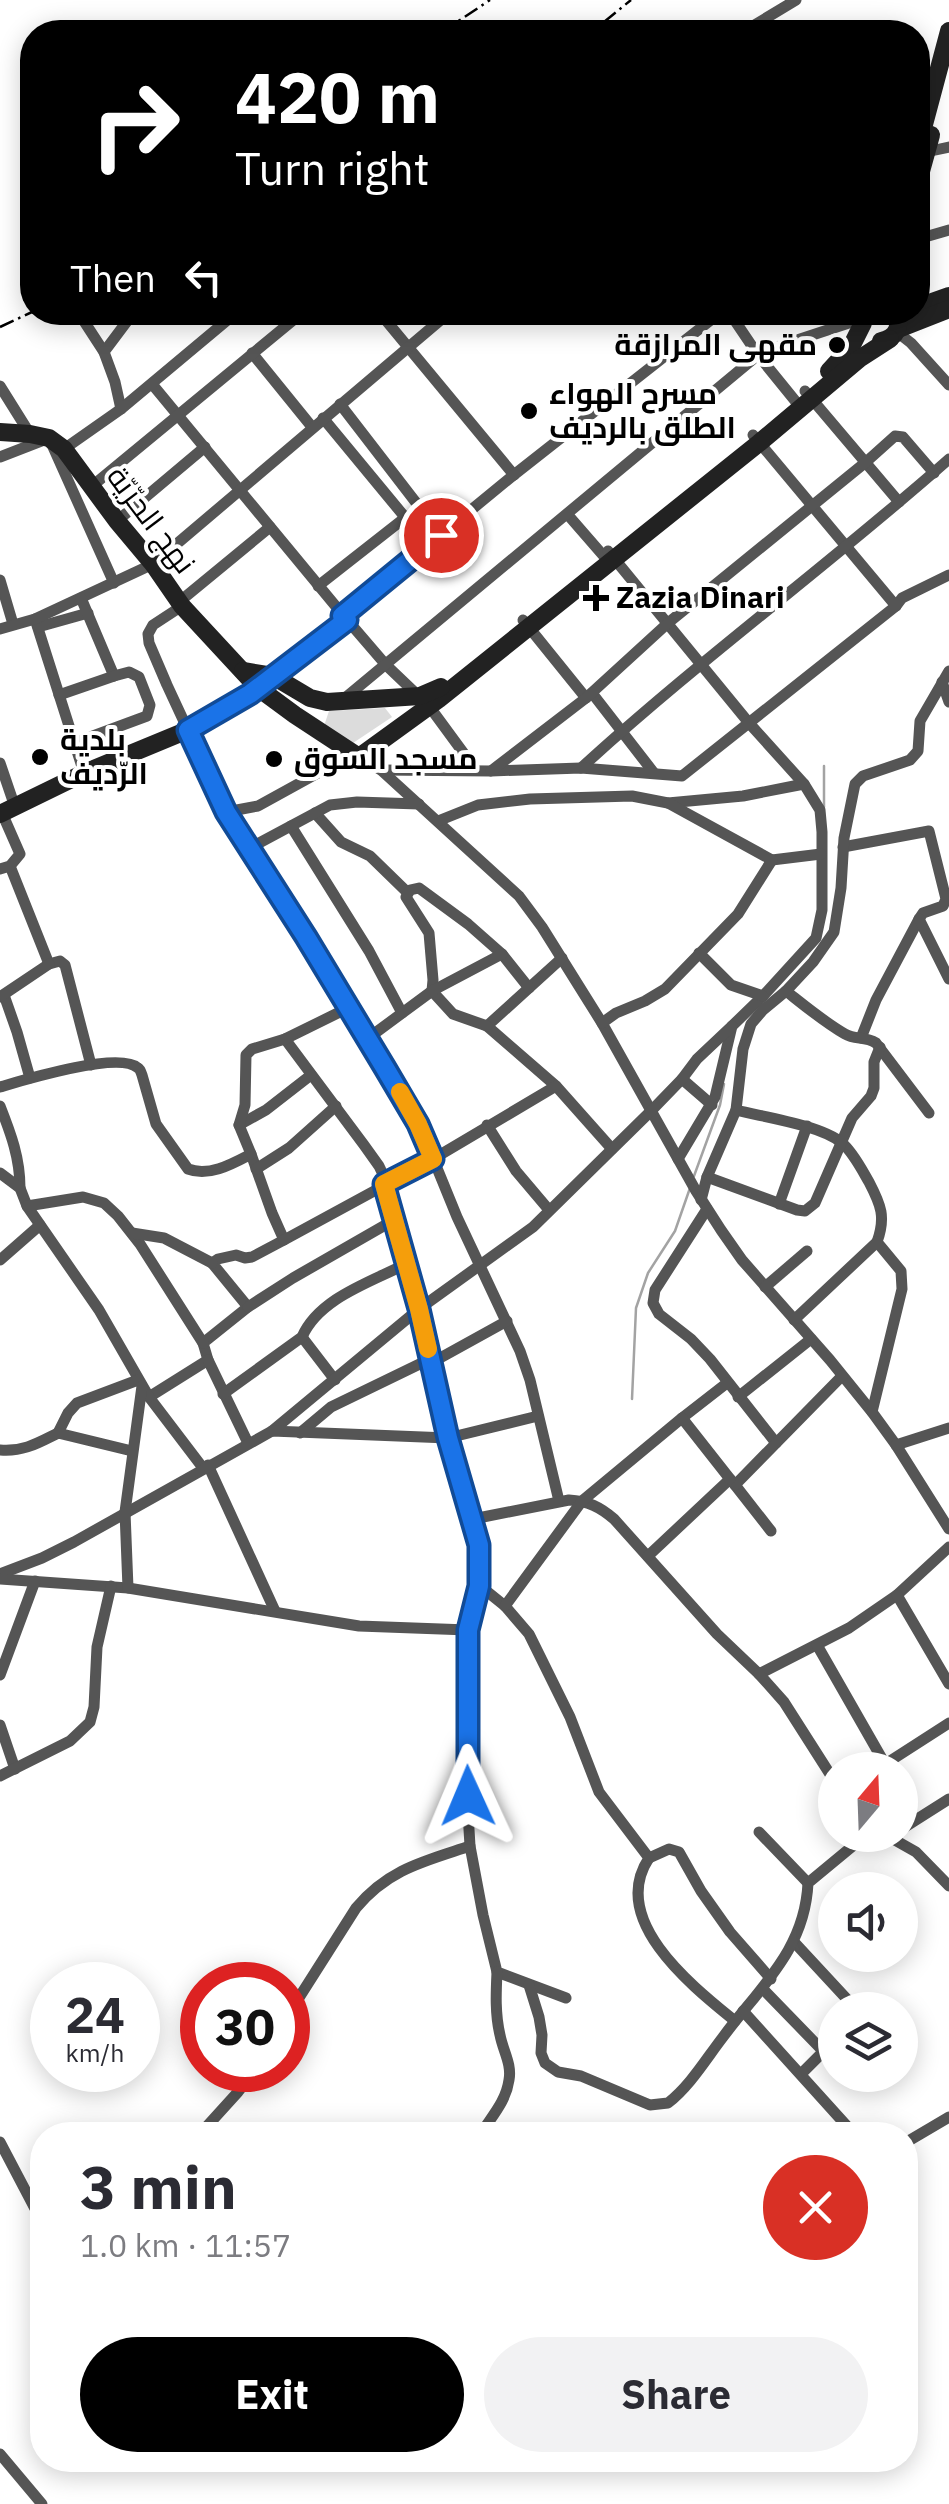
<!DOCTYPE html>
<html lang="en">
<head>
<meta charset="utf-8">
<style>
	body { margin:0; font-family:"IBM Plex Sans",Cairo,sans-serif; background:#f2f2f3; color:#2b2b33; height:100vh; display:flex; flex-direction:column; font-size:38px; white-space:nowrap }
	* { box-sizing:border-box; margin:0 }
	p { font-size:32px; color:#7c7c81 }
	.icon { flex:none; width:55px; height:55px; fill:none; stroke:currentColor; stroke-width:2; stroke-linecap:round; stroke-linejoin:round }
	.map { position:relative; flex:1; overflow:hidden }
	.panel { position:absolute; left:30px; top:2122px; width:888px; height:350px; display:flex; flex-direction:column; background:#fff; border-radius:40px; box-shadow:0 5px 25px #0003 }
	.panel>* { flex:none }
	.banner { position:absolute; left:20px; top:20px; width:910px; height:305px; border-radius:40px; box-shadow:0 5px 25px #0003; background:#000; color:#fff; overflow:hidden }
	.needle { width:65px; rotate:19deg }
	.controls { position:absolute; left:818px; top:1752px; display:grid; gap:20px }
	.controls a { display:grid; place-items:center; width:100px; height:100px; border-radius:50%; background:#fff; box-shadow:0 5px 25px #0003; font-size:50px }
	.speed { position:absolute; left:30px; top:1962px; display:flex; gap:20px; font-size:50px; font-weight:700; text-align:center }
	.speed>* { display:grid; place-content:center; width:130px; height:130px; border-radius:50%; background:#fff; box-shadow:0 5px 25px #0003; line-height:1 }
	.speed small { font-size:25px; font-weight:400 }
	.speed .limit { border:15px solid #d22; background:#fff; color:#111 }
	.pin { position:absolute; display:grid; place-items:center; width:85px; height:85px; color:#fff; margin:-42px; border:5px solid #fff; border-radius:50%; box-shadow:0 2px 10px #0007 }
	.me { position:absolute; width:110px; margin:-55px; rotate:359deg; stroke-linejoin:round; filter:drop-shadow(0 0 8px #0008) }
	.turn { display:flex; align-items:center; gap:35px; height:210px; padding:0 50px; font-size:45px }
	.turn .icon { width:130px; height:130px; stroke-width:2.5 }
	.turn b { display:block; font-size:70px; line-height:85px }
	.then { display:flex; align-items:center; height:95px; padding:0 50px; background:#0003; gap:20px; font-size:38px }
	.round { display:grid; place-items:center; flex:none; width:105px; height:105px; border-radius:52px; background:#f2f2f3 }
	.overview { display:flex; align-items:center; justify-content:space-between; height:170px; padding:0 50px }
	h1 { font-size:60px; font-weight:700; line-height:75px }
	.cta { display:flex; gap:20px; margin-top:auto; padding:20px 50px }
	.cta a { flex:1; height:115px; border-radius:60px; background:#000; color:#fff; font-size:40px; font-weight:700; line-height:115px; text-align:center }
	.cta a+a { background:#f2f2f3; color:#2b2b33 }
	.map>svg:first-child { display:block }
	.park { fill:#dcdcdc }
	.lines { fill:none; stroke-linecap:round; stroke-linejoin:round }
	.stream { stroke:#a3a3a3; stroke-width:2.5 }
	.street { stroke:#555; stroke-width:11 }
	.secondary { stroke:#222; stroke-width:18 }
	.rail { stroke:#000; stroke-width:2.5; stroke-dasharray:15 5 2.5 5; stroke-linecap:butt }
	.route-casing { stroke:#114b97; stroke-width:25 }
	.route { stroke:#1a73e8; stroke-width:18 }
	.slow { stroke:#f59e0b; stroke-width:18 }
	.poi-dot { fill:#000; stroke:#fff; stroke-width:4 }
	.labels { text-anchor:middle; stroke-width:8; stroke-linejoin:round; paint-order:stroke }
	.poi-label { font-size:30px; font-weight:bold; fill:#000; stroke:#fff; text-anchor:start }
	.street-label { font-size:30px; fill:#000; stroke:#fff }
</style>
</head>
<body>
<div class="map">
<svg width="949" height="2504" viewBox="0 0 949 2504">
	<rect width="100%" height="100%" fill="#fff"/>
	<!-- park -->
	<path class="park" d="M385,708L392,717L353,743L324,726L329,711Z"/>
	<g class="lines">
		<!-- stream -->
		<g class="stream">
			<path d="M824,766V807"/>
			<path d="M694,1176L720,1105L724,1084"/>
			<path d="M632,1399L636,1308L648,1273L675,1231L690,1188"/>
		</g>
		<!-- street -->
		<g class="street">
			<path d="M743,32L796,0"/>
			<path d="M926,152L949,147"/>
			<path d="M918,239L949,230"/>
			<path d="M78,312L104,352"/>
			<path d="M379,312L514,475"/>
			<path d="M729,312L758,355L801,408"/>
			<path d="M897,332L911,343L949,385"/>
			<path d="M252,353L312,427"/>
			<path d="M152,384L343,615L386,665L429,706L476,770"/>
			<path d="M0,386L30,434"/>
			<path d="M805,391L899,502"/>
			<path d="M340,404L441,535"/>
			<path d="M121,409L115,382L104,352L134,312"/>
			<path d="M323,418L428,545"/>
			<path d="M753,435L896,606"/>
			<path d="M64,449L121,409L237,312"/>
			<path d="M0,457L49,438L114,583"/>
			<path d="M91,487L303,312"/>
			<path d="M568,515L608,561"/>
			<path d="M117,521L205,447"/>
			<path d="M608,551L749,723L804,784"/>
			<path d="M0,580L13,624"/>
			<path d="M318,586L406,517"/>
			<path d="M179,602L270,527"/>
			<path d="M182,606L153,625L148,634L149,643L167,685L226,812L324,965L426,1141L457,1217L520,1351L530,1380L559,1501"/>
			<path d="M343,615L510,478L721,312"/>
			<path d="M35,619L84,773"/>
			<path d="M523,620L586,698"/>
			<path d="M38,627L88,613"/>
			<path d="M0,629L35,619L153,564L450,312"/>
			<path d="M273,676L347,620"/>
			<path d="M942,682L949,702"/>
			<path d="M592,693L654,773"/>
			<path d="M59,695L114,676L81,598"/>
			<path d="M345,698L758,355L782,345L864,318"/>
			<path d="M74,743L147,716L150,705L139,677L129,672L114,676"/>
			<path d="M0,763L15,807"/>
			<path d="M581,768C699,660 829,565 949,459"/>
			<path d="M381,770L491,771L581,768L682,776L896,606L902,598L949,575"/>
			<path d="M491,771L586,698L668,623L866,462L895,436L903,437L934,473"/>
			<path d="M226,812L258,806L327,768L359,757L381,770L519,896L542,927L602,1023L696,1191L721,1230L742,1260L830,1360L872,1412L896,1445L949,1529"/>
			<path d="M315,813L341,842L370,856L408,893"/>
			<path d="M438,821L478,805L530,799L632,796L668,803L743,796L804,784L820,810L822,832V910L816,938L763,996L732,1026L715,1097L678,1159"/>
			<path d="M291,826L369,951L402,1013"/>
			<path d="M843,847L929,831L946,899L943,906L923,913L919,919L876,1000L861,1038"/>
			<path d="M250,848L330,805L357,802L419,804"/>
			<path d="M772,860L821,854"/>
			<path d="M10,866L49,964L60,961L65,965L91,1065"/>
			<path d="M0,869L10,866L20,854L2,813"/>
			<path d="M919,919L949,979"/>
			<path d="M699,953L731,985L763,996"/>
			<path d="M562,958L487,1026L556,1086L612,1149"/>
			<path d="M786,991C805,1006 824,1022 845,1034C855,1040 865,1036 876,1043L929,1113"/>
			<path d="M4,995L17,1032L30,1078"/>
			<path d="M0,997L49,964"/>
			<path d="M602,1023L616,1013L645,1001L665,989L738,914L772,860L668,803"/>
			<path d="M487,1026L453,1014L432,991L433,980L429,933L406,897L410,890L419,888L468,924L502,954L529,988"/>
			<path d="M285,1039L364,1145L379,1166L387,1183"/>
			<path d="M367,1039L432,991L502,954"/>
			<path d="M682,1079L712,1105"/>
			<path d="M0,1087C24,1080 119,1051 138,1068C140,1069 141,1072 142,1075L156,1124L188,1169C209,1177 232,1164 251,1154L272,1213L284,1240L252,1257L245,1258L236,1255L218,1259L212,1263L248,1307L203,1343L208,1360L149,1397L203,1468"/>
			<path d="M0,1106C11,1134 20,1158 20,1188"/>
			<path d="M736,1110C763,1117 821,1125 842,1143C853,1152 862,1170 869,1182C881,1205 886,1217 877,1242L901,1271L902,1289L872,1412"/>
			<path d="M239,1125L266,1110L311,1075"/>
			<path d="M487,1125L516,1171L549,1210"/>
			<path d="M251,1154L239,1125L245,1105L246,1055L252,1049L285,1039L348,1008"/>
			<path d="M256,1169L289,1148L336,1106"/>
			<path d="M0,1173L20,1188L27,1206L99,1310L149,1397"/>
			<path d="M707,1177L797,1210L805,1211L815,1203L852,1118L871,1096L874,1088V1062L880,1047"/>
			<path d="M384,1185L419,1309L448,1438L479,1545V1585L468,1630L467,1796L470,1846L483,1915L497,1972L566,1998"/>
			<path d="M701,1200L707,1177L736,1110L743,1049L751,1024L763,1010L786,991L813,962L834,932L841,888L844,838L855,784L863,776L910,760L918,751L920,721L949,671"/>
			<path d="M779,1204L807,1126"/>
			<path d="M27,1206L83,1197L104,1203L118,1216L140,1244L203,1343"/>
			<path d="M707,1209L655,1290L653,1303L659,1314L691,1339L710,1359L776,1443"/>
			<path d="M132,1233L164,1238L212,1263"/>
			<path d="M284,1240L433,1159L556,1086"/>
			<path d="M0,1260L40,1225"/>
			<path d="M765,1287L807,1251"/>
			<path d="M248,1307L293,1278L394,1220"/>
			<path d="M794,1320L877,1242"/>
			<path d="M302,1337L335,1380"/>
			<path d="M208,1360L248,1443"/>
			<path d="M431,1363L507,1321"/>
			<path d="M223,1394L302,1337C319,1298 371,1282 406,1264"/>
			<path d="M738,1397L811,1339"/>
			<path d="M682,1418L727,1383"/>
			<path d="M272,1431L419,1309L533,1227L652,1110L682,1079L697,1059L732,1026"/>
			<path d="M58,1433L68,1413L77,1403L138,1380"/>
			<path d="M300,1433L331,1407L430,1359"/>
			<path d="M896,1445L949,1428"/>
			<path d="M0,1450C23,1452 38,1443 58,1433L132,1451"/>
			<path d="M208,1465L275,1611"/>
			<path d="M735,1485L771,1531"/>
			<path d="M473,1519L569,1500C588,1501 600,1507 614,1519L717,1634L759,1674L849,1628L897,1595L949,1547"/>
			<path d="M648,1556L730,1479L735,1485L842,1376"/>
			<path d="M0,1574L42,1558L74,1542L272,1431L448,1438L538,1416"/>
			<path d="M0,1579L128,1588L359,1626L468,1630"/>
			<path d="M479,1585L505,1606L529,1634L570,1717L599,1792L649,1858C608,1920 692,1986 735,2021"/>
			<path d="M128,1588L125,1512L142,1386"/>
			<path d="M897,1595L949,1684"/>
			<path d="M505,1606L582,1501L682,1418L730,1479"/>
			<path d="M817,1645L885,1764"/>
			<path d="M759,1674L784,1702L835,1782"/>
			<path d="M0,1675L35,1581"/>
			<path d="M0,1725L15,1769"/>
			<path d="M876,1770L949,1723"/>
			<path d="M0,1776L70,1741L90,1722L94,1707L97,1647L111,1586"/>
			<path d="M900,1830L949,1799"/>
			<path d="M759,1832L808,1883"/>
			<path d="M886,1835L916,1852L949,1886"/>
			<path d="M649,1858L669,1849L679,1852L701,1891L730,1932L771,1979"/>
			<path d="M794,1942L857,2010"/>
			<path d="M529,1985L539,2017L542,2035L541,2053L545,2063L558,2072L581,2076L650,2105L668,2103C690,2086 706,2059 723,2037C760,1987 805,1950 808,1883L866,1835"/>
			<path d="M763,1989L823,2051"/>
			<path d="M743,2011L855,2135"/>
			<path d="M288,2015L356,1908C388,1869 425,1861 470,1846"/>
			<path d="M801,2074L835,2040"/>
			<path d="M199,2135L238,2092L255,2070"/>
			<path d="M480,2135C491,2117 506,2102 509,2080C512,2064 503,2051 500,2035C495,2014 496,1993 497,1972"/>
			<path d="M0,2142L42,2222"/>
			<path d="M905,2143L949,2117"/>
			<path d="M0,2454L42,2504"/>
		</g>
		<!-- secondary -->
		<g class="secondary">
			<path d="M918,147L949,31"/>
			<path d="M918,182L931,135"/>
			<path d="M918,307L949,296"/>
			<path d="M898,329L949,309"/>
			<path d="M881,341C897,338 902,326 895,312"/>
			<path d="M829,371L851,347L863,323"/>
			<path d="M0,432L30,434L49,438L64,449L117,521L153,564L182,606L257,687L295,715L359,757L439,699L759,443L859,359L890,339"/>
			<path d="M243,671L273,676L310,698L327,702L420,696L441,687"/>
			<path d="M0,814L84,773L188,730L241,700L264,682"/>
		</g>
		<!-- rail -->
		<g class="rail">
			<path d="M604,22L631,0"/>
			<path d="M442,32L490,0"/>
			<path d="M0,327L32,312"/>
		</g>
	</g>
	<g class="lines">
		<defs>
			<path id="route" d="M441,535L342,616L347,620L250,694L188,730L226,812L306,937L385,1068L418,1124L433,1159L384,1184L419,1309L448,1438L479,1545V1586L468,1630V1796"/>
		</defs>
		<!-- route casing -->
		<use href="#route" class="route-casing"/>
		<!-- route -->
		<use href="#route" class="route"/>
		<!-- slow -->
		<path class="slow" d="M400,1092L418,1124L433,1159L384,1184L419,1309L428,1349"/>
	</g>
	<!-- markers -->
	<g class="poi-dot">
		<circle cx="837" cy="345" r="10"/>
		<circle cx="529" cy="411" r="10"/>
		<path d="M591 583h10v10h10v10h-10v10h-10v-10h-10v-10h10z"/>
		<circle cx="40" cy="757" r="10"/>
		<circle cx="274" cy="759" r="10"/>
	</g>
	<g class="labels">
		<!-- poi labels -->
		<g class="poi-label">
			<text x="817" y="355" text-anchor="end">مقهى المرازقة</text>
			<text x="549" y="404">مسرح الهواء<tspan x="549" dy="34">الطلق بالرديف</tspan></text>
			<text x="616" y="608">Zazia Dinari</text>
			<text x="60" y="750">بلدية<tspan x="60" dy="34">الرّديف</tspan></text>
			<text x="294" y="769">مسجد السوق</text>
		</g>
		<!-- street labels -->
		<g class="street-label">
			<text transform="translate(151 520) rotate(53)" y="10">نهج الحرّيّة</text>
		</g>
	</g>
</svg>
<div class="controls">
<a><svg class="needle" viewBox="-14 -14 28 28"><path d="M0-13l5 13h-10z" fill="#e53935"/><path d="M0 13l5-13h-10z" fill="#7c7c81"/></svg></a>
<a><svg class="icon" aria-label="sound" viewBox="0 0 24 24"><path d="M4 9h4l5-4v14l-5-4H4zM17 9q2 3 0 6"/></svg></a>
<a><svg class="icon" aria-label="layers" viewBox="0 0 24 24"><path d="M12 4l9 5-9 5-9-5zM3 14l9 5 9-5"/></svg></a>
</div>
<div class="speed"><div>24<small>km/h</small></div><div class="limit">30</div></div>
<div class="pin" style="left:441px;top:535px;background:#d93025"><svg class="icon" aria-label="arrive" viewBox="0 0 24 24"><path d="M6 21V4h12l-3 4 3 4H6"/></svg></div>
<svg class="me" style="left:468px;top:1796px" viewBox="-20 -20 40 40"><path d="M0-17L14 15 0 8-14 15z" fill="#1a73e8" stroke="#fff" stroke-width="4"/></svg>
<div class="banner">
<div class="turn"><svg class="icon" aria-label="right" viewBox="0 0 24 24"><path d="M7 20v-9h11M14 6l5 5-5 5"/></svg><div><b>420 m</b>Turn right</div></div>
<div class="then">Then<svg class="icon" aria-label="left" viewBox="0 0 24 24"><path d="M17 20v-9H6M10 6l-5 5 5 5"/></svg></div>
</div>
<section class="panel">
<div class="overview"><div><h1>3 min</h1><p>1.0 km · 11:57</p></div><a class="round" style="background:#d93025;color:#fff"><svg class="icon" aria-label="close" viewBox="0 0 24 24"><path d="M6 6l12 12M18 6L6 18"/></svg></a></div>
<div class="cta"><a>Exit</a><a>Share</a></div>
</section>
</div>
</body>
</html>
